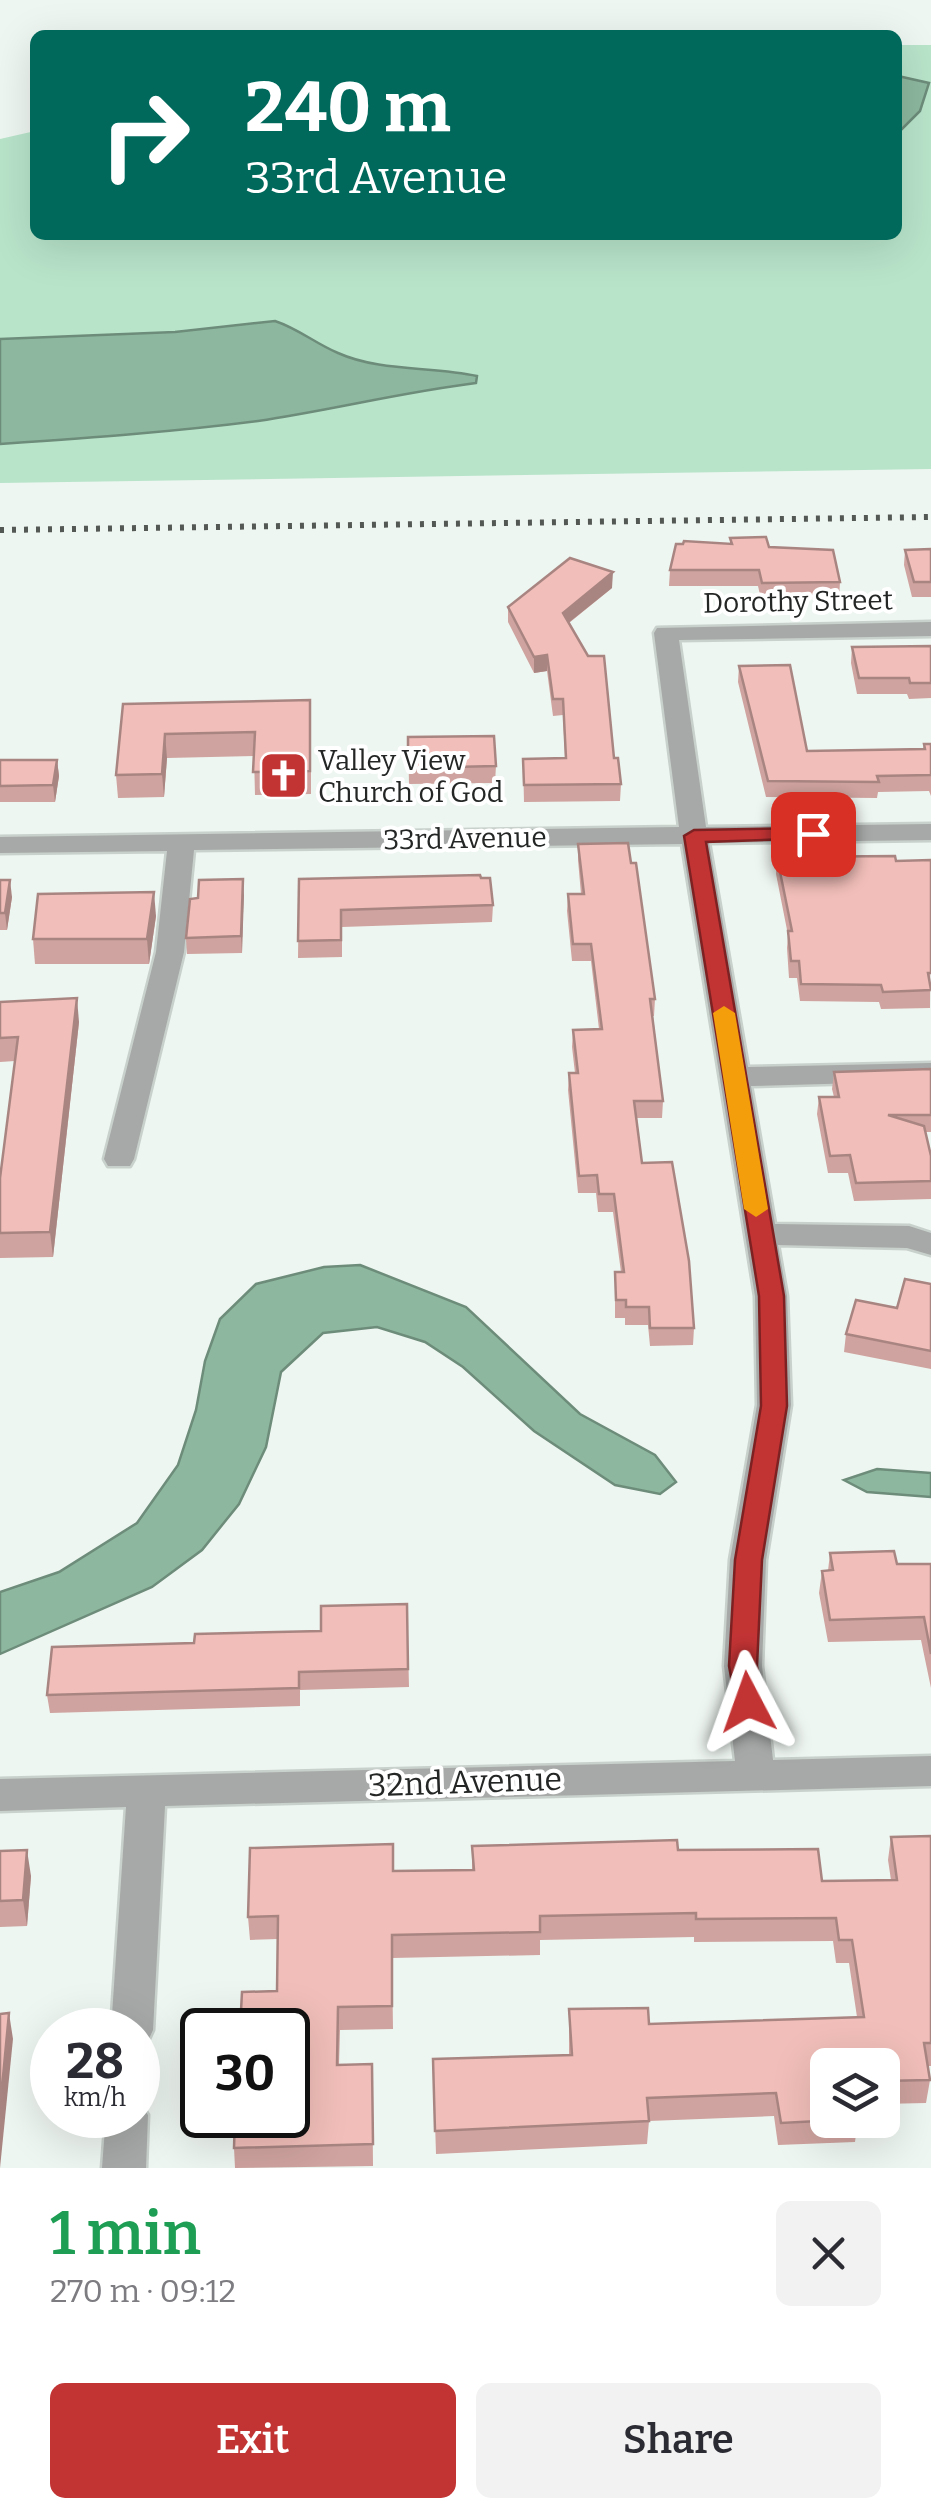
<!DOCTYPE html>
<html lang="en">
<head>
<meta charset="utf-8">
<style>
	body { margin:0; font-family:Bitter,serif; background:#f2f2f3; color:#2b2b33; height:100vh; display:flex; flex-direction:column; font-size:38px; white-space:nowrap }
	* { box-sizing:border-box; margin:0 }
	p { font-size:32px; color:#7c7c81 }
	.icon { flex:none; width:55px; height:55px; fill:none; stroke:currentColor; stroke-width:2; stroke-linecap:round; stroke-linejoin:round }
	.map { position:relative; height:2168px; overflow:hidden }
	.sheet { display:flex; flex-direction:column; background:#fff; flex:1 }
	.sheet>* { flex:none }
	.hud { position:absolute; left:30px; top:30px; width:872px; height:210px; border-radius:15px; box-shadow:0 10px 40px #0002; background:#00695c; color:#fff; overflow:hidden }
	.tools { position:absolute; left:810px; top:2048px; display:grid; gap:20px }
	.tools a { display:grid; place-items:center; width:90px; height:90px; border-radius:15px; background:#fff; box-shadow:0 10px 40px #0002; font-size:50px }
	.speed { position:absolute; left:30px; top:2008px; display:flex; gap:20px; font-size:50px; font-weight:700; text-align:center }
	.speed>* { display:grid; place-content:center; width:130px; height:130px; border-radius:50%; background:#fff; box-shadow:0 10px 40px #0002; line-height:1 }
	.speed small { font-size:25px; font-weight:400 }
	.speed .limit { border:5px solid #111; border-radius:15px; background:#fff; color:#111 }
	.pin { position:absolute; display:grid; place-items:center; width:85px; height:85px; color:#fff; margin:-42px; border-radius:20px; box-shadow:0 5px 15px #0006 }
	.me { position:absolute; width:110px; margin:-55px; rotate:356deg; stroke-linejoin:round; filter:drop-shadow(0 0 8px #0008) }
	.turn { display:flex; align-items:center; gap:35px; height:210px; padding:0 50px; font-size:45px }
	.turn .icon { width:130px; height:130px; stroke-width:2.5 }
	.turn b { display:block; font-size:70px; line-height:85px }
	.round { display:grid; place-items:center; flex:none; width:105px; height:105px; border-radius:15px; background:#f2f2f3 }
	.head { display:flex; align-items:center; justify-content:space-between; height:170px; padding:0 50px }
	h1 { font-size:60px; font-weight:600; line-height:75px; color:#1e9e55 }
	.action { display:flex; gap:20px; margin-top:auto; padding:20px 50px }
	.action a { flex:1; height:115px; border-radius:15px; background:#c23334; color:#fff; font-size:40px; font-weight:600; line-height:115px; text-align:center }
	.action a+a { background:#f2f2f3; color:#2b2b33 }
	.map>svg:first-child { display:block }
	.green { fill:#b8e4ca }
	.water { fill:#8db89f; stroke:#6d8c7a; stroke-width:2.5 }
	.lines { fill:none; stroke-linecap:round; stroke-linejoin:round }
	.minor-casing { stroke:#c9d1cc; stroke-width:5 }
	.minor { fill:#a6a9a7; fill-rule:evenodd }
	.rail { stroke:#545855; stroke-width:6; stroke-dasharray:4 8; stroke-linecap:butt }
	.wall { fill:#cfa39f }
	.shaded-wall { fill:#a98582 }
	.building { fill:#f1beb9; stroke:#a98582; stroke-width:2.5 }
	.route { fill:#c23334; stroke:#7e2122; stroke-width:2.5 }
	.slow { fill:#f59e0b }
	.labels { text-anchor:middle; stroke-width:8; stroke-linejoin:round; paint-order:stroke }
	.street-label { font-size:28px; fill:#232624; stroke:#fff }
	.poi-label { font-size:28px; fill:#232624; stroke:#fff; text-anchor:start }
	.near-street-label { font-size:32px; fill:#232624; stroke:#fff }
</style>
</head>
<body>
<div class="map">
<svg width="931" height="2168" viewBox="0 0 931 2168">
	<rect width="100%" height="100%" fill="#eef6f1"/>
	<!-- green -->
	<path class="green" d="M898,45H931V469L0,483V139L35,131V235H898Z"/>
	<!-- water -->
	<g class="water">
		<path d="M898,76L929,83L920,111L898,133Z"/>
		<path d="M275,321C299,329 316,344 338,353C380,372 433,366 477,376L476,383C403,392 332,410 258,421C173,432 86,438 0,444V339L175,332Z"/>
		<path d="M360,1265L466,1307L580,1414L655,1455L676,1482L660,1494L615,1485L534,1431L463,1367L425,1342L377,1327L323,1333L281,1372L266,1447L239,1504L202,1550L152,1587L0,1654V1592L59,1572L137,1523L178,1465L196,1410L205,1361L220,1319L256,1284L324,1267Z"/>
		<path d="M877,1469L931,1473V1497L867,1492L844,1480Z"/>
	</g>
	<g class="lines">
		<defs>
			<g id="minor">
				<path d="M931,622V636L679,640L706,827L931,824V840L709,843L748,1067L931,1063V1081L751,1086L775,1224L909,1226L931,1233V1255L907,1248L778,1245L787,1296L791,1405L766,1560L762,1666L773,1760L931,1756V1786L165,1806L153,2030L147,2043L138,2046V2030H111L126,1807L0,1811V1779L735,1761L724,1666L730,1560L757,1405L755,1296L682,844L194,850L184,952L134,1159L130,1166H108L104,1159L156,952L167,851L0,853V837L679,827L654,633L657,628Z"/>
				<path d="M138,2100L148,2115L146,2168H102L106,2115H138Z"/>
			</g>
		</defs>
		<!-- minor casing -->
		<use href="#minor" class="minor-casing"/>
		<!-- minor -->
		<use href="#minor" class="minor"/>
		<!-- rail -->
		<path class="rail" d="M0,530L931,517"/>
	</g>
	<!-- wall -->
	<g class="wall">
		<path d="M730,538L769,547L840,582L839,598L761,599L758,586H669L670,570L730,544Z"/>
		<path d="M931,549V597H912L904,565L905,550Z"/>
		<path d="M612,588L569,623L614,758L621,784L620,801L524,802L523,759L565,758L563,715L553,716L547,671L534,673L508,622V607Z"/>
		<path d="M931,646V698L909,699L907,694H857L851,663L852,647Z"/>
		<path d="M739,666L807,751L923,749L924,744H931V796L929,791L878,792L877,798L766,797L738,682Z"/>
		<path d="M123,704L311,723V794L255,795L254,756L167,758L164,797L118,798L116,775Z"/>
		<path d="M408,737L496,766L495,783L409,784Z"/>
		<path d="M0,760H57L59,776L55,802H0Z"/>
		<path d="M578,844L655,999L654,1016H653L663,1101L662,1118H637L642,1163L694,1328L693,1345L650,1346L648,1325H625V1318H615V1272H621L613,1212H598L596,1193H578L568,1090L569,1073H575L572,1047L573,1030L599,1029L591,961H572L567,911L568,894H581L578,860Z"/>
		<path d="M777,857L896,861L931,860L930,1008L881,1009L879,1002L800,1001L797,978H789L787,948L788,935L776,874Z"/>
		<path d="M481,878L493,905L492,922L342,927V957L298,958L299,879Z"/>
		<path d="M243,879L242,953L187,954L186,938L198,898Z"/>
		<path d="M0,880L12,897L7,930H0Z"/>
		<path d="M156,916L149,964H35L33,939Z"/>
		<path d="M0,1002L79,1022L53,1257L0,1258V1178L15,1061L0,1062Z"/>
		<path d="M931,1069V1132H925L931,1156V1199L854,1201L848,1173H828L817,1114L819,1097H834L832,1089L834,1072Z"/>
		<path d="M931,1284V1369L844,1352L846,1334L897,1308Z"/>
		<path d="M830,1553L897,1564H931V1688L921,1640L828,1642L819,1593L822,1571H828Z"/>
		<path d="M407,1604L409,1687L300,1690V1706L50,1713L47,1695L194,1643L321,1631Z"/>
		<path d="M931,1836V2066H928L930,2080L926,2103L882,2104V2065H828V2120H858L855,2142L778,2145L774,2116L649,2121L647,2144L436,2154L433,2059L569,2055V2009L649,2024L857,2017L849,1963H836L833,1941L694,1942V1937L540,1940V1955L392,1958L393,2029L340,2030L339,2065L372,2064L373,2166L235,2168L234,2148L277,1991L278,1939L250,1940L248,1917L393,1871L472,1870V1846L678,1850L822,1881L891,1880L888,1860L891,1837Z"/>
		<path d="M0,1851L31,1876L27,1926L0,1927Z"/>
	</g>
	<!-- shaded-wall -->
	<g class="shaded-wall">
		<path d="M613,572L612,588L562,628L563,613Z"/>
		<path d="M547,655V671L534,673V657Z"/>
		<path d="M165,734L167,758L164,797L162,774Z"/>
		<path d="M57,760L59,776L55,802L53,785Z"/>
		<path d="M243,879L244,896L242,953L241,936Z"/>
		<path d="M10,880L12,897L7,930L5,913Z"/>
		<path d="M154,892L156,916L149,964L147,939Z"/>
		<path d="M77,998L79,1022L53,1257L50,1232Z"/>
		<path d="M27,1850L31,1876L27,1926L23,1900Z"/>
		<path d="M9,2013L13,2039L0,2168V2109Z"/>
	</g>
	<!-- building -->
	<g class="building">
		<path d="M766,537L769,547L833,550L840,582L762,583L759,570H670L676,544H683L684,541L732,544L730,538Z"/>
		<path d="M931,549V582H914L905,550Z"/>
		<path d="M570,558L613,572L563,613L588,656H604L614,758H618L621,784L524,785L523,759L566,758L563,699H553L547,655L534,657L508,607Z"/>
		<path d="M931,646V683H910L909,678H859L852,647Z"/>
		<path d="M790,665L807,751L925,749L924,744H931V775L877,776L879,782L768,781L739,666Z"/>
		<path d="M310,700V771L253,772L255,732L165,734L162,774L116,775L123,704Z"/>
		<path d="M494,736L496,766L408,768V737Z"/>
		<path d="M0,760H57L53,785L0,786Z"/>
		<path d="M628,843L631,863H636L655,999H650L663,1101H634L642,1163L672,1162L689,1261L694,1328H650L649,1307H626V1300H616L615,1272H624L614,1194H599L597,1175L579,1176L569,1073H578L573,1030L602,1029L591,944H573L568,894H584L578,844Z"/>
		<path d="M895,856L896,861L931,860V973H928L931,990L883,992L881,985L801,984L799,961H791L788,931H792L777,857Z"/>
		<path d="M480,875L481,878H490L493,905L341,910V940L298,941L299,879Z"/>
		<path d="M243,879L241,936L186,938L190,899L198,898L199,880Z"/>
		<path d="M0,880H10L5,913H0Z"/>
		<path d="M154,892L147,939H33L38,894Z"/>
		<path d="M77,998L50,1232L0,1233V1178L18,1037L0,1038V1002Z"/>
		<path d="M931,1069V1115H888L924,1126L931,1156V1181L856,1183L850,1155L830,1156L819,1097H839L834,1072Z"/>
		<path d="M905,1279L931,1284V1351L846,1334L856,1300L897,1308Z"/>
		<path d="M894,1551L897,1564H931V1654L924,1617L830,1620L822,1571L833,1570L830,1553Z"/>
		<path d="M407,1604L408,1669L299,1672V1688L47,1695L52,1647L194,1643L195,1634L321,1631V1606Z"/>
		<path d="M931,1836V2043H924L930,2080L882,2081V2065H828V2120H838L781,2123L776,2093L647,2098L649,2121L435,2131L433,2059L572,2055L569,2009L648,2008L649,2024L864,2017L852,1940H839L836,1918L696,1919V1913L540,1916V1932L392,1935V2006L338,2007L337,2065L372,2064L373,2144L234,2148L235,2115H288V2030H240L242,1992L277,1991L278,1916L248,1917L250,1848L393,1844V1871L474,1870L472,1846L677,1840L678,1850L818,1849L822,1881L897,1880L891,1837Z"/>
		<path d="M27,1850L23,1900L0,1901V1851Z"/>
		<path d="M9,2013L0,2109V2014Z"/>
	</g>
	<!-- route -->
	<path class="route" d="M813,828L820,830V838L706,842L784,1296L787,1406L762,1560L757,1666L762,1702L758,1710L748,1713L737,1710L729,1666L735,1560L761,1406L759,1296L684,836L694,830Z"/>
	<!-- slow -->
	<path class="slow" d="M724,1006L735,1013L768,1209L756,1217L744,1209L713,1013Z"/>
	<!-- icons -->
	<defs>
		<symbol id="church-square" viewBox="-11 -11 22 22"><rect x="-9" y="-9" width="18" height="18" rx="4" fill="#c23334" stroke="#fff"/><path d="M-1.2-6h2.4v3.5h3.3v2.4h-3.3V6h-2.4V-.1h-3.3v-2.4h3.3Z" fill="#fff"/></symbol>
	</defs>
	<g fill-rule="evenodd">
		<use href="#church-square" x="256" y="748" width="55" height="55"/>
	</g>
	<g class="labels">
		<!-- street labels -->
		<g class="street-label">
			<text transform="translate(798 601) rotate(-1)" y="10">Dorothy Street</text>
			<text transform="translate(465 838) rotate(-1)" y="10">33rd Avenue</text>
		</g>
		<!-- poi labels -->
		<g class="poi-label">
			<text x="318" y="770">Valley View<tspan x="318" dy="32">Church of God</tspan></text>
		</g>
		<!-- near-street labels -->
		<g class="near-street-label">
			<text transform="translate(465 1782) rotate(-2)" y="11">32nd Avenue</text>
		</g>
	</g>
</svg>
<div class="tools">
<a><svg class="icon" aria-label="layers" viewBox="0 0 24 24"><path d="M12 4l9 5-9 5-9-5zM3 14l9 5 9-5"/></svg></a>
</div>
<div class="speed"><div>28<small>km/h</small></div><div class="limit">30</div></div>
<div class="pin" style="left:813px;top:834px;background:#d93025"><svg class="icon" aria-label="arrive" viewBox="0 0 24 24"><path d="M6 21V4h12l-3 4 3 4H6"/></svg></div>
<svg class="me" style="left:748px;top:1702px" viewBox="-20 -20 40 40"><path d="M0-17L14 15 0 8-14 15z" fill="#c23334" stroke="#fff" stroke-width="4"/></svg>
<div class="hud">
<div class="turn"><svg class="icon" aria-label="right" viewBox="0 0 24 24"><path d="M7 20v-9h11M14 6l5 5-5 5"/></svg><div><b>240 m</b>33rd Avenue</div></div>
</div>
</div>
<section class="sheet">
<div class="head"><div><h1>1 min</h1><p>270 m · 09:12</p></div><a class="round"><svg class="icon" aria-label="close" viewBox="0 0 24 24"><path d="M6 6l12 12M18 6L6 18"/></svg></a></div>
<div class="action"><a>Exit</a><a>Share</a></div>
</section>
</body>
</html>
